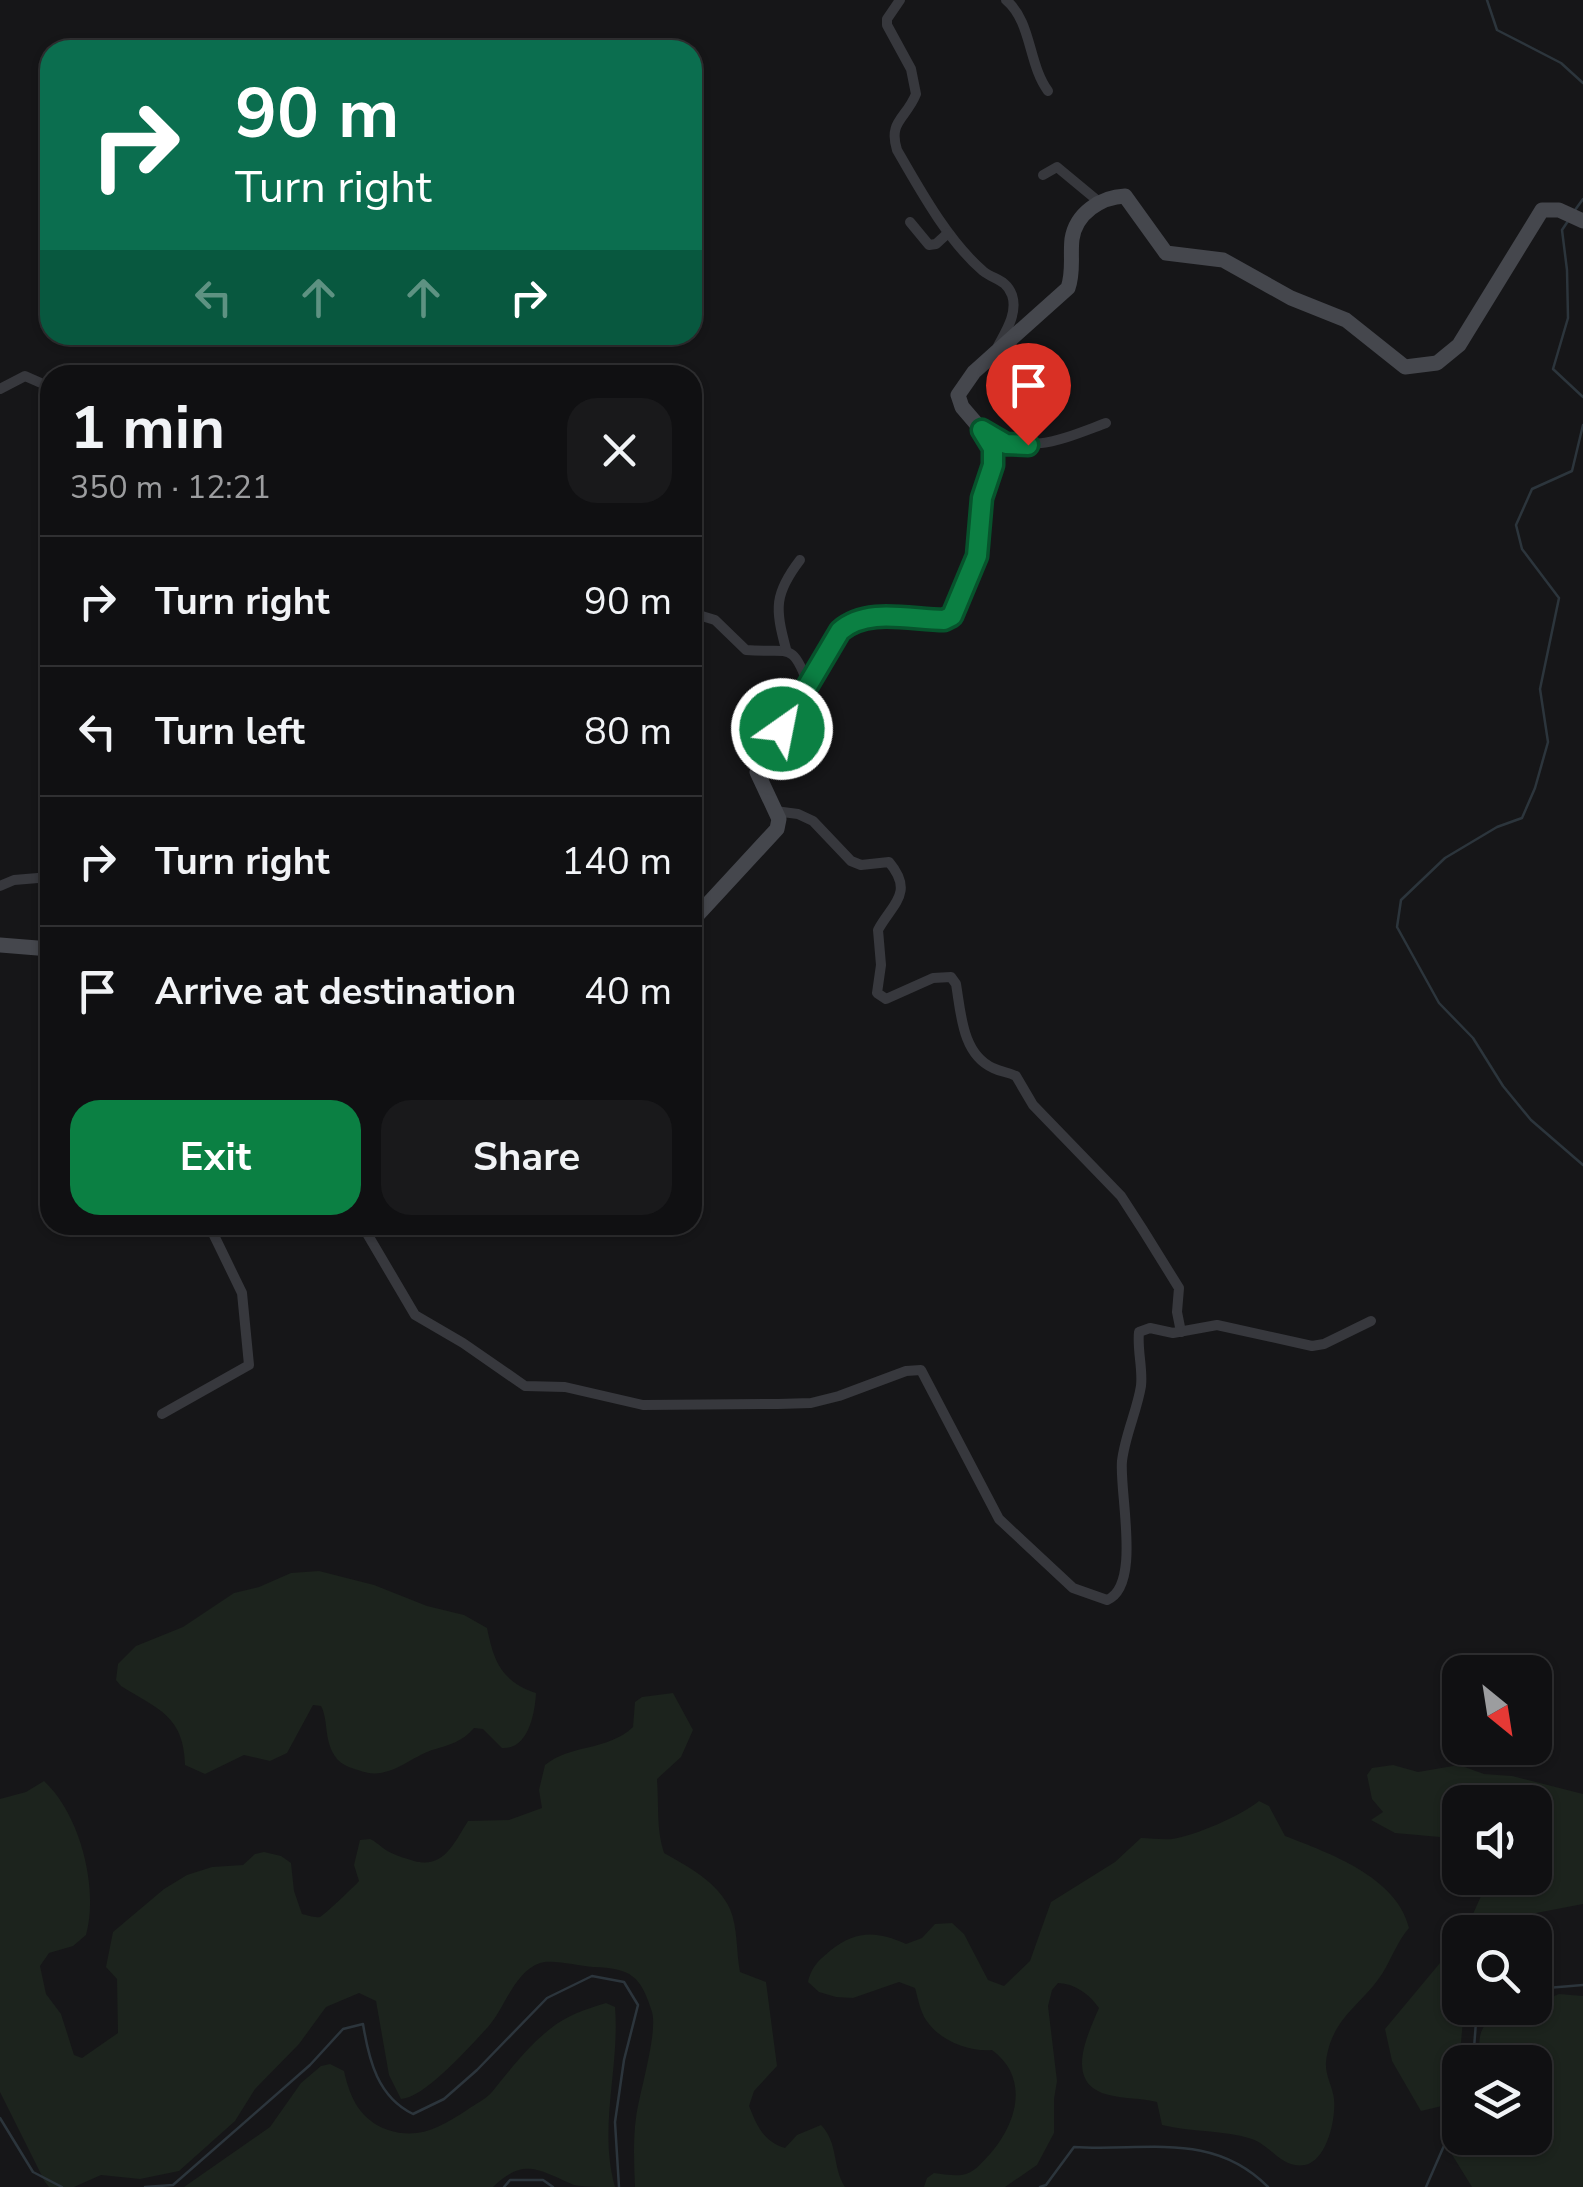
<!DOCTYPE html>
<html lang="en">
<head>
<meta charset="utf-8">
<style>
	body { margin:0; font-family:"Nunito Sans",sans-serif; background:#19191b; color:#f1f3f6; height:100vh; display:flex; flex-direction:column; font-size:38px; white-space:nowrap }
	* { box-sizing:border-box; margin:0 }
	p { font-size:32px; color:#9c9d9f }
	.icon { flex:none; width:55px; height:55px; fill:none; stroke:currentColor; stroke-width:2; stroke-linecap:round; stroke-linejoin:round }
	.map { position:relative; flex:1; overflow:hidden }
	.side { position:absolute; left:40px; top:365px; width:662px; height:870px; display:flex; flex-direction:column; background:#101012; border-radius:30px; box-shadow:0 2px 8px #0004,0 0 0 2px #303032 }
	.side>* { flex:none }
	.top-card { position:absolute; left:40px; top:40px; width:662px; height:305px; border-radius:30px; box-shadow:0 2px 8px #0004,0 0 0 2px #303032; background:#0b6e4f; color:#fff; overflow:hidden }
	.needle { width:65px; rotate:150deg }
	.tools { position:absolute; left:1442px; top:1655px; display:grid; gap:20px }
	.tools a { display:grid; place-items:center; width:110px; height:110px; border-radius:20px; background:#101012; box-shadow:0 2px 8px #0004,0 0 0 2px #303032; font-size:50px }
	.pin { position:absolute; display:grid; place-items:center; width:85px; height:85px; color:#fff; margin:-102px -42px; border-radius:50% 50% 50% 0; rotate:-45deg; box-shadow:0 0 10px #0007 }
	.pin .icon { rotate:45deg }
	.me { position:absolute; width:110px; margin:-55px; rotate:33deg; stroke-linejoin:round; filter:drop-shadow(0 0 8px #0008) }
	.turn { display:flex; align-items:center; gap:35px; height:210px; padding:0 30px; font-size:45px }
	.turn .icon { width:130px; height:130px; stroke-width:2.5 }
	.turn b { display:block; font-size:70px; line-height:85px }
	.lanes { display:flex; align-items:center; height:95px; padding:0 30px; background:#0003; justify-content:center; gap:50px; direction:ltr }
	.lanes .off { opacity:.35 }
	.round { display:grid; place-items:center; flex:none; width:105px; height:105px; border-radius:30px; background:#19191b }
	.summary { display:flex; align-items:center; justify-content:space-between; height:170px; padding:0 30px }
	h1 { font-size:60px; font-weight:700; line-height:75px }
	.cta { display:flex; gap:20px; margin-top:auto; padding:20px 30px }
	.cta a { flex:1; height:115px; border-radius:30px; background:#0b8043; color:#fff; font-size:40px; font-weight:700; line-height:115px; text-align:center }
	.cta a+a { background:#19191b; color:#f1f3f6 }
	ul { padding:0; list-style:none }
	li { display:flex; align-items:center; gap:30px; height:130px; padding:0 30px; border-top:2px solid #303032 }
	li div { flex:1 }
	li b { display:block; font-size:38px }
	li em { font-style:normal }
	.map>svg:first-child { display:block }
	.green { fill:#1c231d }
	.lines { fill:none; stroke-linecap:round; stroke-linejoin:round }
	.stream { stroke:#2c353c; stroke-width:2.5 }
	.street { stroke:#37383d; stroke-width:10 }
	.secondary { stroke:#45474d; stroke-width:15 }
	.route-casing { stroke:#07532c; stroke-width:25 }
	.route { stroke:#0b8043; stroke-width:18 }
</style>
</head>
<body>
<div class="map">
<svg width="1583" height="2187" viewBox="0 0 1583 2187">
	<rect width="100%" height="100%" fill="#161618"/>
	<!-- green -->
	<g class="green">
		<path d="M319,1571L374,1585L427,1606L464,1615L487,1628C494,1662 501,1681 536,1693C535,1714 528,1750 502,1748L483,1729L474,1728C462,1742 449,1745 432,1750C407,1759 387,1782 358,1770C351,1768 342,1765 337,1759C323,1741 329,1721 321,1706L313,1705L287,1753L270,1761L244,1755L205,1774L185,1765C184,1716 158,1709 121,1686L116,1680L118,1664L136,1646L183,1627L234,1593L259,1587L291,1573Z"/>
		<path d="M673,1693L693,1730L681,1757L657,1779C659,1805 656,1829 664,1853C687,1866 718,1882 730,1909C738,1928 736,1952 740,1972L766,1982L777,2066L754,2091L749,2106C757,2126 764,2142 785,2148L797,2135L821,2125C839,2144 832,2167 845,2187H635C634,2164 633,2140 636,2118C639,2094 658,2033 652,2012C641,1976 631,1968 593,1967C578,1966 553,1959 540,1963C514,1972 505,2008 488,2027C471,2045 425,2098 401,2099L389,2075L376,2001L359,1993L326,2007L299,2044L255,2089L235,2121L179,2171L140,2179L101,2175L74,2187H49L45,2182L0,2092V1799L26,1792L44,1781C80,1814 99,1888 86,1935L73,1946L49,1953L40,1966L46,1994L61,2014L74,2055L82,2058L118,2033L117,1979L106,1967L113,1932L164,1889L187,1875L212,1867L243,1865L255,1854L264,1852L281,1856L291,1863L294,1891L302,1914C307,1915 315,1918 320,1917C323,1916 355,1886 359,1881L354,1865L360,1840L370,1839C375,1841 379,1845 383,1848C391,1854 404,1858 414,1861C444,1869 454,1843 468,1821L509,1820L542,1808L539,1790L545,1765C571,1744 608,1751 633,1727L635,1702L642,1697Z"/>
		<path d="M1393,1765L1418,1772L1459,1765L1484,1774L1512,1776L1583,1794V1904L1536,1913L1512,1932H1465L1481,1896L1480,1878H1535V1802H1460V1845L1451,1838L1395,1833L1371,1820L1383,1812L1372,1799L1367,1775L1372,1768Z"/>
		<path d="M1259,1801L1269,1806L1285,1836C1329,1853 1397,1877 1409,1928C1397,1942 1392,1958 1382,1974C1361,2006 1331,2018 1326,2062C1325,2076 1333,2087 1334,2099C1336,2119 1327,2160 1305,2165C1281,2169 1272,2146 1252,2139C1224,2130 1191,2132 1162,2125L1157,2102C1141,2098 1125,2099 1109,2095C1064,2084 1086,2038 1099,2008C1089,1994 1076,1984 1058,1983L1052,1990L1048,2006L1057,2081L1054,2099V2133L1037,2165L1005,2187H924L927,2178L934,2173C944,2174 957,2177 966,2174C976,2171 983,2161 990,2154C1017,2123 1030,2078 992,2050C969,2052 940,2041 926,2020C920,2011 918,1998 915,1988L899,1982L853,1998L836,1997L819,1992L808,1982C812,1966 818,1961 831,1950C857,1930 877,1931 906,1944L922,1938L935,1924L952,1923L964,1934L988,1980L1004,1986L1030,1961L1051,1902L1115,1862L1141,1838C1151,1838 1162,1840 1172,1839C1195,1836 1242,1815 1259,1801Z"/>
		<path d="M1460,1939V2008H1464L1458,2077L1442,2106L1421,2111L1392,2061L1385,2029Z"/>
		<path d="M1559,1994L1583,1996V2187H1472L1451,2153L1460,2125V2138H1535V2062H1481C1481,2055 1478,2045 1480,2037C1483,2014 1516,2008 1535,2008V2004Z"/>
		<path d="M606,2003L615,2007C620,2068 598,2127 615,2187C602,2187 586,2187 574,2185C540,2171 525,2156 493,2187H184L270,2127L301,2083L321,2066L330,2064L344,2071C350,2098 360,2120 388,2130C419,2140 441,2127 467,2110C475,2104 486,2099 492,2092C510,2070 528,2046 550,2029C567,2015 586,2009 606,2003Z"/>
	</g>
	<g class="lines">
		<!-- stream -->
		<g class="stream">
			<path d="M1487,0L1497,30L1561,63L1583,83"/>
			<path d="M1575,210L1583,199"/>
			<path d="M1568,221L1562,230L1567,270L1568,318L1553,369L1583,397"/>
			<path d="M1583,425L1572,471L1532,489L1516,525L1522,549L1559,598L1540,689L1548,742L1535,788L1522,818L1497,827L1445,858L1401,900L1397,927L1439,1003L1473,1038L1503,1086L1531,1120L1583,1165"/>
			<path d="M1535,1989L1583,1985"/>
			<path d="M1473,2062L1477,2008"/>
			<path d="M0,2118L33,2172L62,2187"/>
			<path d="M145,2187L173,2185L310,2065L343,2029L363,2024C369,2061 378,2097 413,2114L444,2099L477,2070L547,1998L592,1976L624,1982L638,2005L624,2060L615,2122L619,2187"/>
			<path d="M504,2187L510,2180H543L553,2187"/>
			<path d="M1040,2187L1046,2185L1074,2147C1143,2152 1212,2130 1268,2187"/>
			<path d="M1426,2187L1460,2109"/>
		</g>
		<!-- street -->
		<g class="street">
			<path d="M900,0L887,19V25L911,69L916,94C906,119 888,121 897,150C920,190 948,241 983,271C994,280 1006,279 1012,295C1018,313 1006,331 998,346"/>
			<path d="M1006,0C1032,22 1028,64 1048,91"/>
			<path d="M1043,175L1057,167L1098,201"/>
			<path d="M910,222L929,245L936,244L948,233"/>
			<path d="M0,389L25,376L50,387"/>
			<path d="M983,431C1028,456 1060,440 1106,423"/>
			<path d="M692,613L715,620L746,650C789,654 792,639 809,687"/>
			<path d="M786,649C775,608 774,594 800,560"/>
			<path d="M775,811L798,814L813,821L851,861L861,865L889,862C915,893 892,904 878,930L881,965L877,993L886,999L933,978L951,977L956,984C961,1013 962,1054 993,1068C1001,1072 1008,1072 1016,1076L1033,1105L1121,1196L1143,1230L1179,1288L1177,1312L1181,1332"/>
			<path d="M0,886L14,880L50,877"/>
			<path d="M362,1225L415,1315L463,1343L525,1386L565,1387L643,1405L778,1404L811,1403L839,1396L906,1371L921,1370L999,1519L1073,1588L1107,1600C1142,1586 1119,1492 1122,1461C1125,1435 1137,1411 1141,1386C1143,1368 1137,1350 1139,1332L1150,1328L1173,1333L1217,1325L1312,1346L1324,1344L1371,1321"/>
			<path d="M162,1414L249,1365L242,1293L209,1225"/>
		</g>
		<!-- secondary -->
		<g class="secondary">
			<path d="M692,921L777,829L779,819L757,772L845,626L866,617L944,620L955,612L977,556L982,498L994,454L986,435L962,407L958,395L974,372L1068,288C1074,271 1070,256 1072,239C1076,213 1101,197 1125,196L1166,253L1223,260L1291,298L1346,320L1405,367L1437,363L1459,345L1542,210H1559L1583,221"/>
			<path d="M0,945L50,949"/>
		</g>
	</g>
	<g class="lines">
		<defs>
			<path id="route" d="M782,729L840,631C867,607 911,620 944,620L952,616L977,556L982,498L993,465V448L982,430L1006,444L1028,445"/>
		</defs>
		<!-- route casing -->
		<use href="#route" class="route-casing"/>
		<!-- route -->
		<use href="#route" class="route"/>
	</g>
</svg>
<div class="tools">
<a><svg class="needle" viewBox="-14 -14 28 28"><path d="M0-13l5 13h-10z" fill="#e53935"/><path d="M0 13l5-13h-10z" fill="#9c9d9f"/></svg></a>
<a><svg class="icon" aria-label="sound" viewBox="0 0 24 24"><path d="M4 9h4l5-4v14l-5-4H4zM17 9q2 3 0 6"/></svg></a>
<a><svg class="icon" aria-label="search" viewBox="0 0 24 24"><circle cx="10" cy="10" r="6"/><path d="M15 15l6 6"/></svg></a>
<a><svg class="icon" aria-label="layers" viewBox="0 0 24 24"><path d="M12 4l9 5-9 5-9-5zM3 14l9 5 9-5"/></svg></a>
</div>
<div class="pin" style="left:1028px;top:445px;background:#d93025"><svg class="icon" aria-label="arrive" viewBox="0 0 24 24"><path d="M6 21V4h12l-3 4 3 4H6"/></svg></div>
<svg class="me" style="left:782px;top:729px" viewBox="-20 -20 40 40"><circle r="17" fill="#0b8043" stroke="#fff" stroke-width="3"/><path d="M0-11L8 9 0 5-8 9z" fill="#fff"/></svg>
<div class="top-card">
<div class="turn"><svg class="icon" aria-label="right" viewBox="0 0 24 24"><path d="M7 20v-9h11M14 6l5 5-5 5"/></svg><div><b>90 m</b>Turn right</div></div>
<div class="lanes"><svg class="icon off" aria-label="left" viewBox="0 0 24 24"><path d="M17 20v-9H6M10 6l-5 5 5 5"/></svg><svg class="icon off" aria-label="ahead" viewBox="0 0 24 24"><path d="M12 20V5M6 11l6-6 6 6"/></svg><svg class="icon off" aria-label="ahead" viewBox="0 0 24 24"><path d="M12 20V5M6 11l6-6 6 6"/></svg><svg class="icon" aria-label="right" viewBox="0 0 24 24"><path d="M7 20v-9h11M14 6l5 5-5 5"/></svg></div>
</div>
<section class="side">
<div class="summary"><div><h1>1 min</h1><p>350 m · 12:21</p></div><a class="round"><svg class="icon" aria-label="close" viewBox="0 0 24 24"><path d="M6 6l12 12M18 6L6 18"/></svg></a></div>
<ul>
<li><svg class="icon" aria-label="right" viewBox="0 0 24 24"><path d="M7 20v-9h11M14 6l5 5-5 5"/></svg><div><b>Turn right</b></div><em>90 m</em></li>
<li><svg class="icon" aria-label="left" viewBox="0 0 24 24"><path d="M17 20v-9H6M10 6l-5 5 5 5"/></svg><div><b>Turn left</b></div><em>80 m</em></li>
<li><svg class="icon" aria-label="right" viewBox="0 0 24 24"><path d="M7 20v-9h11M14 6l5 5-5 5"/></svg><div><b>Turn right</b></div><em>140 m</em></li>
<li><svg class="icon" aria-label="arrive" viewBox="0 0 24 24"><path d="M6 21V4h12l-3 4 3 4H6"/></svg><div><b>Arrive at destination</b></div><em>40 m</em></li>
</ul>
<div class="cta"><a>Exit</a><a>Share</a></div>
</section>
</div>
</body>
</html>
